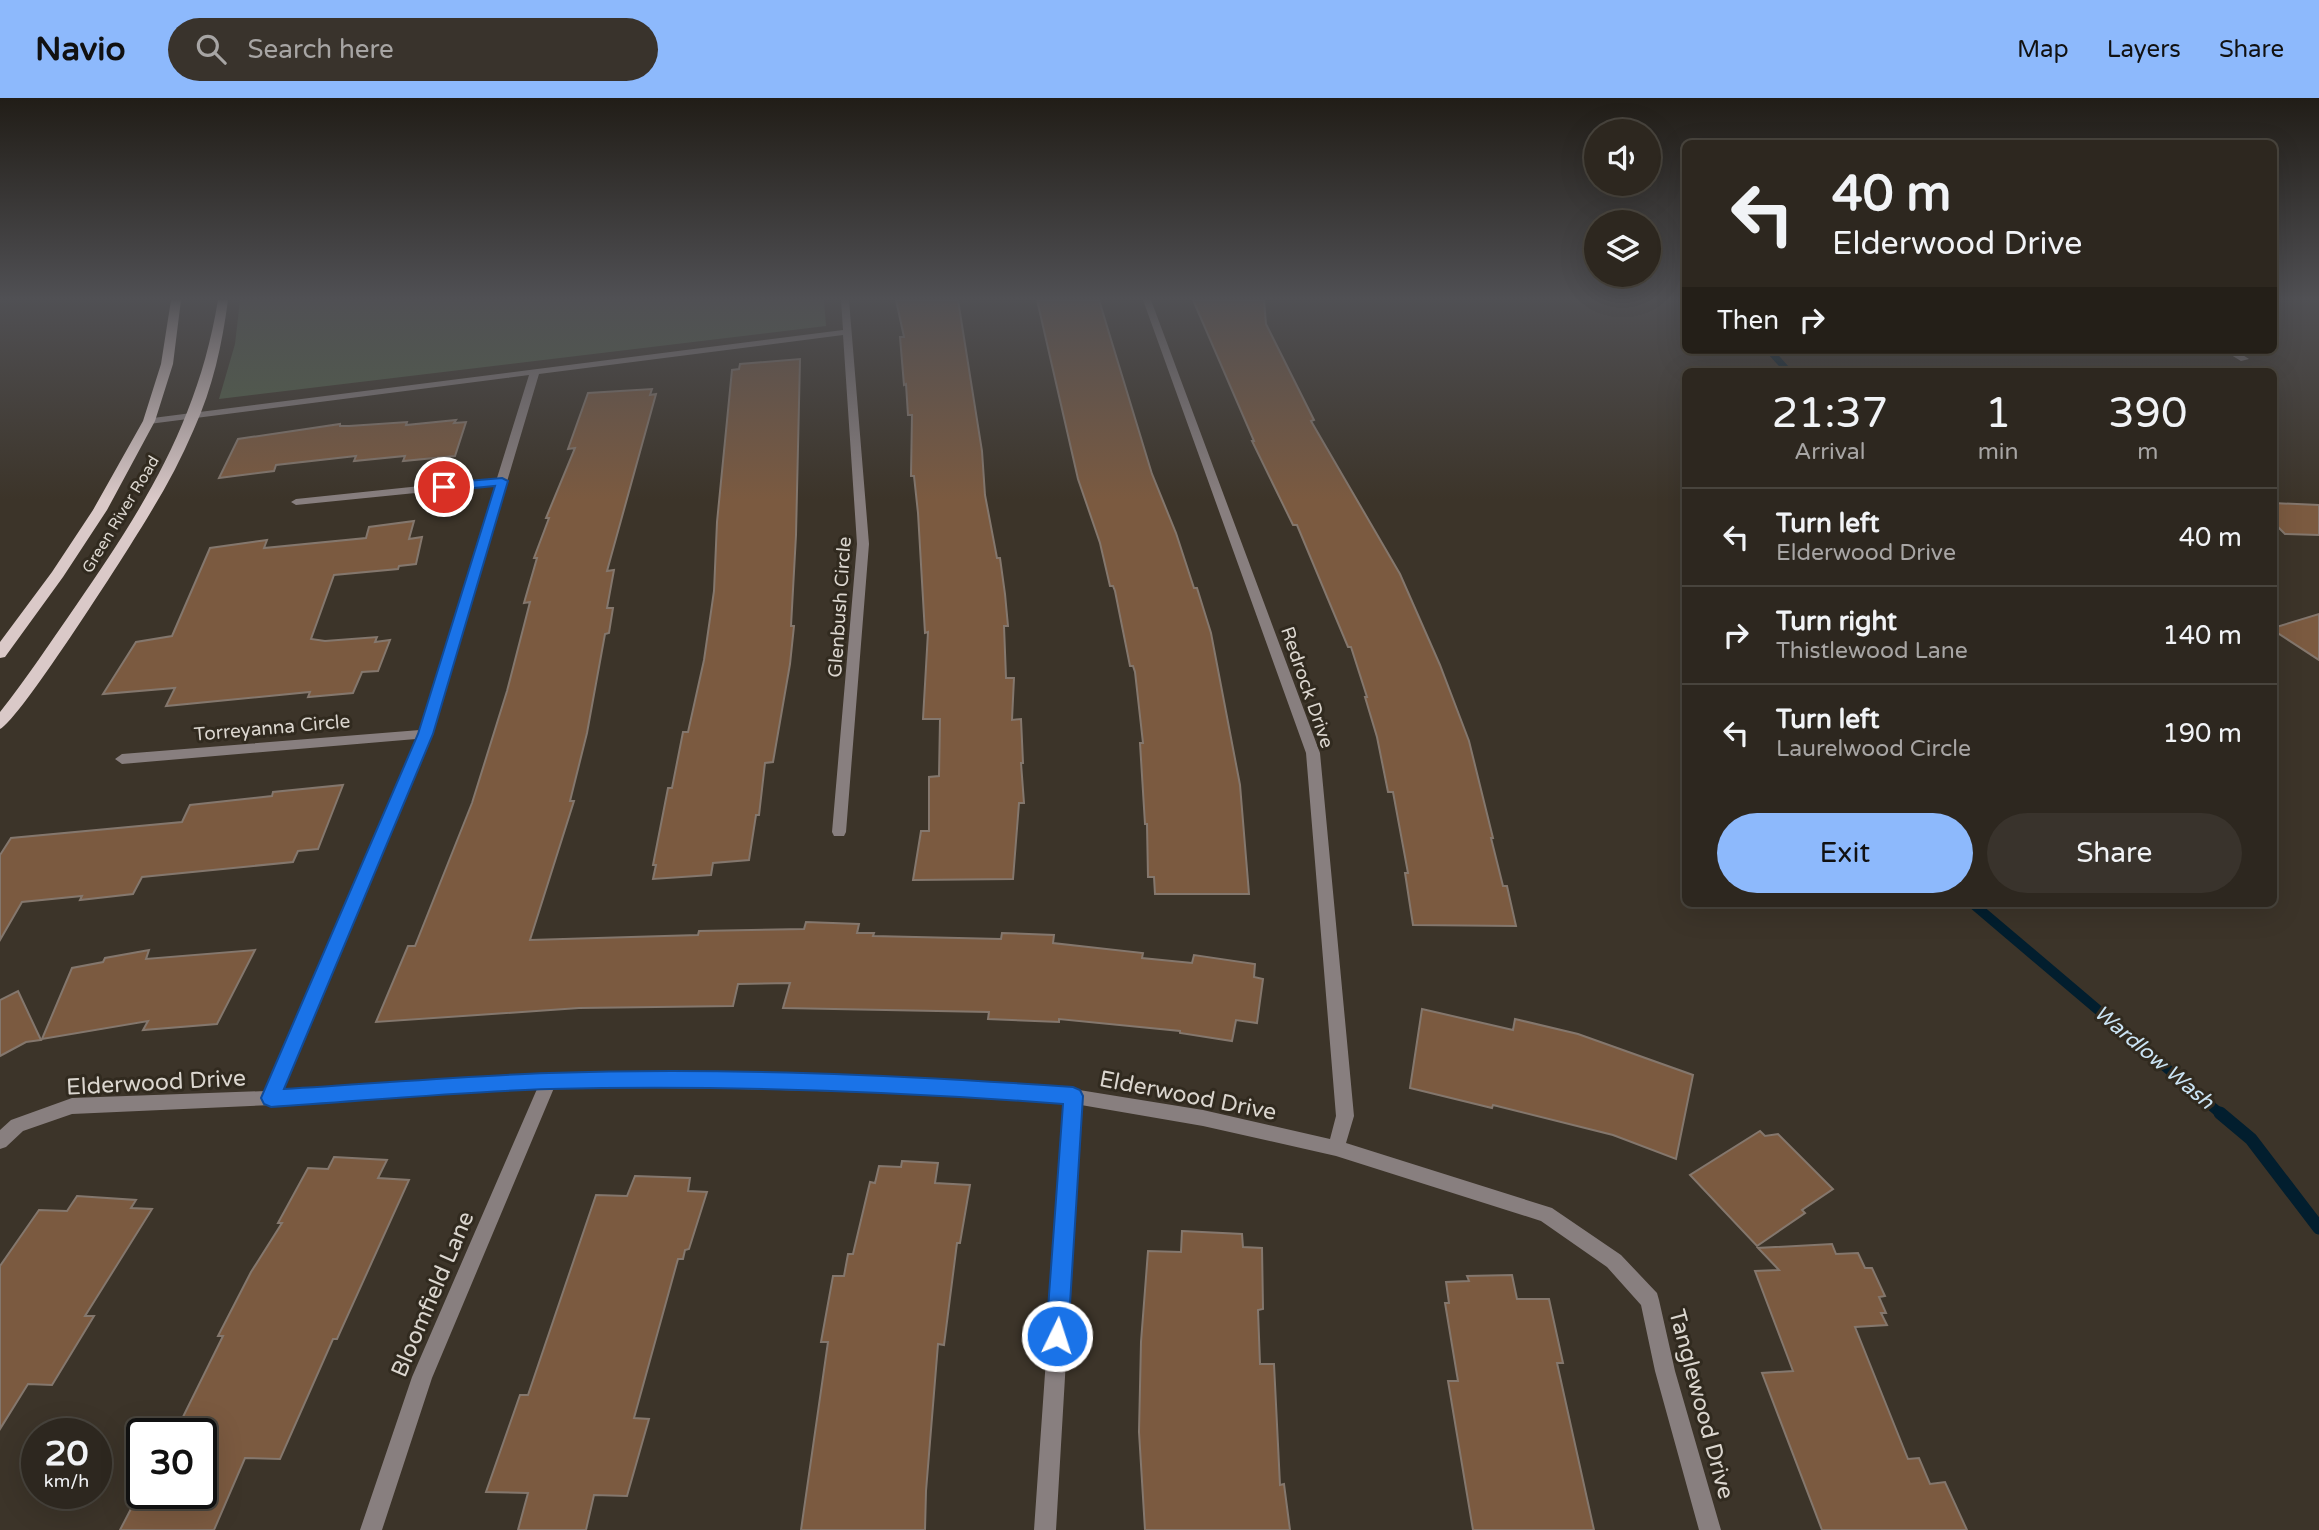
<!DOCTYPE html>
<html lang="en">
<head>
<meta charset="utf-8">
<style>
	body { margin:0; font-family:"Varela Round",sans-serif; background:#39332c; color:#f1f3f6; height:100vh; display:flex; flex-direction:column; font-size:26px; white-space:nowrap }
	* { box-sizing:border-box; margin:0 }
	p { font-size:23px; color:#a7a5a4 }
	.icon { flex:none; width:38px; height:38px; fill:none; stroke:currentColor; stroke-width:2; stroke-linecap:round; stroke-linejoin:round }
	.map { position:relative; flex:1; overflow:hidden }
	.side { position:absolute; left:1682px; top:270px; width:595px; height:539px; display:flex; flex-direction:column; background:#2d271f; border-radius:10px; box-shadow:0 7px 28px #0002,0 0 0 2px #48443d }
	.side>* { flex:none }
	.guide { position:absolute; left:1682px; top:42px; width:595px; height:214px; border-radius:10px; box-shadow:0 7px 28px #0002,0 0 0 2px #48443d; background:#2d271f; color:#f1f3f6; overflow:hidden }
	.tools { position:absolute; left:1584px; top:21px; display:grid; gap:14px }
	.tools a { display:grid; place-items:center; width:77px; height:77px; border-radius:50%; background:#2d271f; box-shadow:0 7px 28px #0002,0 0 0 2px #48443d; font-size:35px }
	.speed { position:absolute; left:21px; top:1320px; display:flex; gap:14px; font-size:35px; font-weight:700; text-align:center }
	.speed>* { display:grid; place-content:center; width:91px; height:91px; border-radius:50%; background:#2d271f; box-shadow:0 7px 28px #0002,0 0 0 2px #48443d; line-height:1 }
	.speed small { font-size:18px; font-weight:400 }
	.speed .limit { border:4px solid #111; border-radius:10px; background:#fff; color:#111 }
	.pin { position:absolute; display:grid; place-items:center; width:60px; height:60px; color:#fff; margin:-30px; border:4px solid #fff; border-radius:50%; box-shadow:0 2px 7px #0007 }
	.me { position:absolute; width:77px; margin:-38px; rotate:4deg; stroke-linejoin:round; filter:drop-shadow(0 0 5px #0008) }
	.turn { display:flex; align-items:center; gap:24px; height:147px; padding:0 35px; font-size:32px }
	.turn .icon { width:91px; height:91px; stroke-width:2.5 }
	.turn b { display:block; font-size:49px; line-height:60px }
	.then { display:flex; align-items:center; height:66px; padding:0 35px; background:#0003; gap:14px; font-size:26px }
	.eta { display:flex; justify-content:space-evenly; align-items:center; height:119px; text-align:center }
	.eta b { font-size:42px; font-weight:600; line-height:49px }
	.action { display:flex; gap:14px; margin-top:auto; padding:14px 35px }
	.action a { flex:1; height:80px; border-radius:42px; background:#8db9fc; color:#111; font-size:28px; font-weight:600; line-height:80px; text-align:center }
	.action a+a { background:#39332c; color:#f1f3f6 }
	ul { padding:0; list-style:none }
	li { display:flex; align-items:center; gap:21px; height:98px; padding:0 35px; border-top:2px solid #48443d }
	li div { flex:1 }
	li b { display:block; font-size:26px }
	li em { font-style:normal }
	header { display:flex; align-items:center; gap:42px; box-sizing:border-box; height:98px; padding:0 35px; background:#8db9fc; color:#111 }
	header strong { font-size:33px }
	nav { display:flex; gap:38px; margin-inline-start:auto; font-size:24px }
	.search { width:490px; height:63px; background:#39332c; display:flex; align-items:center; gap:18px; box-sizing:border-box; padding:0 24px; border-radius:38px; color:#a7a5a4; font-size:26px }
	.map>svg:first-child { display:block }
	.green { fill:#526148 }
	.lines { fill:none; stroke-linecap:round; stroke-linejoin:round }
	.stream-far2 { stroke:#021e2e; stroke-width:7 }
	.stream-far1 { stroke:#021e2e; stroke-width:10 }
	.stream { stroke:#021e2e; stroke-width:13 }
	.building { fill:#7b5a40; stroke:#84776d; stroke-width:2 }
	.street { fill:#887f7f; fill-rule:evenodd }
	.primary { fill:#dac9c8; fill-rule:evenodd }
	.route { fill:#1a73e8; stroke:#114b97; stroke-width:2 }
	.labels { text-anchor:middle; stroke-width:6; stroke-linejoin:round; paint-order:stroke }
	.far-street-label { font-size:16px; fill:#dbd6cf; stroke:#312a1f }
	.street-label { font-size:19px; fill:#dbd6cf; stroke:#312a1f }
	.water-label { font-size:21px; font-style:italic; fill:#cbe4f5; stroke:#312a1f }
	.near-street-label { font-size:23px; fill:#dbd6cf; stroke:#312a1f }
</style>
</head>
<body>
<header>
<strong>Navio</strong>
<div class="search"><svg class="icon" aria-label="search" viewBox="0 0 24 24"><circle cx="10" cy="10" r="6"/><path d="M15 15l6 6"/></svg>Search here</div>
<nav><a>Map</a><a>Layers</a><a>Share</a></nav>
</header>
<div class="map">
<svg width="2319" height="1432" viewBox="0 0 2319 1432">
	<rect width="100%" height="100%" fill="#3c3429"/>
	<!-- green -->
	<path class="green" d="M240,202H824L826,228L219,301L235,246Z"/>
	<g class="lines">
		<!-- stream-far2 -->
		<path class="stream-far2" d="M1769,252L1788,273"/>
		<!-- stream-far1 -->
		<path class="stream-far1" d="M1972,805L2222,1017"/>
		<!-- stream -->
		<path class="stream" d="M2220,1015L2251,1041L2319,1130"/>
	</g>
	<!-- building -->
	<g class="building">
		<path d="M896,202H958L982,353L985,397L997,460H1000L1005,496L1008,528H1004L1006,580H1014L1012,622L1021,621L1023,665H1021L1024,705H1019L1013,781L913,782L921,733H929V679L939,678L940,621H923L928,534L925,535L918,415L914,378H911L912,317H908L906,286L904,287L900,239H904Z"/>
		<path d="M1037,202H1099L1152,376L1176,435L1194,490H1197L1211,535L1240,687L1249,796H1155L1154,779H1148L1147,726H1145L1140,645H1143L1135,574L1133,568H1130L1115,493L1113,488H1110L1100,445L1078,381Z"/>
		<path d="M1193,202H1264L1266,226L1314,322L1311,323L1400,476L1440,567L1469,643L1493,740H1491L1503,788H1507L1516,828L1413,827L1405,775H1408L1393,694H1388L1377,639L1365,599H1367L1351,549H1348L1297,427H1293L1252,343H1254Z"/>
		<path d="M800,261L796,437L791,528H794L790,566L773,664L765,665L759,717H756L749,762L713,765L711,777L653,781L656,767H653L668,690H672L683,634H688L704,562L714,493L717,424L732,272L739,271L740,266Z"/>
		<path d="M652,291L650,297L656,296L607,473L614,472L607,510H613L609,535L605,536L587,635L570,703H574L530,842L698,837L699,833L804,831L806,824L859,826L857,835H874L873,838L1001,841L1002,835L1054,837L1053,845L1143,855L1142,860L1192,865L1194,857L1255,866L1254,879L1263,881L1257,925L1236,922L1232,943L1180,935V933L1059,921V924L988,921L989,914L783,910L790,885L738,886L733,908L579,910L376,924L408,848H415L472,705L507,593L530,504L524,505L537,460H534L549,420H546L575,350L568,351L588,295Z"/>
		<path d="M456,322L454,325L466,324L455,358L403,363L405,358L354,363L356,358L276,367L274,373L219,380L238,341L340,326V328H349L407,324L406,327Z"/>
		<path d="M2273,405L2319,407V437L2285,436L2273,424Z"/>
		<path d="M414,423L409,441L422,439L416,466L399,468L398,471L334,477L311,541L325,543L377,539L375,544L390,542L378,573L362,574L353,595L308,599L310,594L166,608L175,590L103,596L136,544L172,538L210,450L267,442L264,450L366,440L369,429Z"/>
		<path d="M2319,516V562L2273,532V530Z"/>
		<path d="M343,687L318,751L298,753L293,764L142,779L133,796L80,802L82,798L22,804L0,842V757L11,740L182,724L190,707L272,698L273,694Z"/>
		<path d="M149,852L146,861L255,852L217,926L143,932L148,923L42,941L72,870L103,864L105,860Z"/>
		<path d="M18,893L41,942L26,944L0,958V902Z"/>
		<path d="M1422,911L1513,932L1515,921L1578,936L1693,977L1676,1061L1613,1037L1493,1007L1492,1010L1410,990Z"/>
		<path d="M1760,1033L1765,1038L1778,1036L1833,1091L1802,1112L1805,1115L1757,1148L1690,1077Z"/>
		<path d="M334,1059L387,1062L378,1080L409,1082L337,1241H333L280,1361L245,1360L214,1432H120L134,1405H155L161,1395H201V1335H175L223,1238H218L251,1174L282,1125H278L308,1070L328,1071Z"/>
		<path d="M902,1063L938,1065L935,1085L970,1087L960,1145H957L944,1247L938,1246L926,1393L925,1432H801L828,1244H821L833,1178H844L848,1156H853L870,1084L875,1085L879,1068L901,1069Z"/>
		<path d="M635,1078L690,1080L688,1093L707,1094L689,1151L685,1152L683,1161H678L634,1320L649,1321L627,1398L594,1397L586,1432H518L528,1395L486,1394L520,1297H528L596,1097L627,1098Z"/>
		<path d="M77,1098L136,1102L131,1110L152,1111L85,1218H94L52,1287L28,1286L0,1331V1168L39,1112L67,1113Z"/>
		<path d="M1182,1133L1242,1136L1243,1149L1262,1150L1263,1211L1258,1212L1260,1266H1274L1280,1387L1284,1386L1290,1432H1145L1139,1334L1141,1244L1148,1153L1181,1154Z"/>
		<path d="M1832,1146L1836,1156L1858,1155L1865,1170H1872L1885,1198L1879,1199L1886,1215H1881L1887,1227L1855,1229L1908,1361L1919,1360L1930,1386L1945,1384L1967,1432H1822L1762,1275L1793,1273L1755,1173L1779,1172L1758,1150Z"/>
		<path d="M1512,1177L1517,1201H1549L1563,1265H1557L1594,1432H1473L1448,1283H1458L1445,1205H1449L1446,1184L1469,1183L1467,1178Z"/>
	</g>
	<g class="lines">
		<!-- street -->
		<g class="street">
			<path d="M841,202H849L869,446L846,734L844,738H834L832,734L857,446L843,237L539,276L432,636L283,992L549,976L684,975L945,982L1073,991L1203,1012L1330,1041L1336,1018L1306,655L1143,202H1151L1320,655L1354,1018L1346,1045L1552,1110L1621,1157L1657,1195L1659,1202L1675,1273L1721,1432H1699L1655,1273L1641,1207L1607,1169L1541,1123L1336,1058L1203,1028L1081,1007L1056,1432H1034L1064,1005C894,993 724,989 554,990L432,1280L382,1432H360L412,1279L537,991L271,1007L72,1016L23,1033L6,1049L0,1051V1032L11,1022L72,1000L266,993L416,641L122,666L115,661L122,656L420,632L495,387L296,407L291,404L296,401L497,380L529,277L149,326L145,325V321L843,232Z"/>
			<path d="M2223,252H2235L2249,261L2241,263Z"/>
		</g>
		<!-- primary -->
		<g class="primary">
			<path d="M171,202H181L173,266L155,323L107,412L63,479L5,559L0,560V544L52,474L93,412L143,323L161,266Z"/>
			<path d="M218,202H228C222,247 213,289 194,331C182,359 168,386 152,412C136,440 18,625 0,631V614C27,580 50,545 75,509C144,409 198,324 218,202Z"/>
		</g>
	</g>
	<!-- sky -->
	<linearGradient id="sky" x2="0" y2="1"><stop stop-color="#211d17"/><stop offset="0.5" stop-color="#505054"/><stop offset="1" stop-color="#505054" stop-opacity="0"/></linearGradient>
	<rect width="2319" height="402" fill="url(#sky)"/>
	<!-- route -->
	<path class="route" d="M502,380L508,383L433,636L284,991C372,986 460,978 549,975C723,969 899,977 1073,989L1080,992L1083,998L1068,1238L1064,1246L1057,1249L1049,1246L1046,1238L1063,1006C893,993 721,987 550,991C457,994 364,1003 271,1009L264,1006L261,1000L418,636L495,388L444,393L438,389L444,385Z"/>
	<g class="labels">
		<!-- far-street labels -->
		<g class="far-street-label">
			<text transform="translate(120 416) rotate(-59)" y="6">Green River Road</text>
		</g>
		<!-- street labels -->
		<g class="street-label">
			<text transform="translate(839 509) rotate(-86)" y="7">Glenbush Circle</text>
			<text transform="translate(1308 589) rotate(71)" y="7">Redrock Drive</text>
			<text transform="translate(272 629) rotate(-5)" y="7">Torreyanna Circle</text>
		</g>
		<!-- water labels -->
		<g class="water-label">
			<text transform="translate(2154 959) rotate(40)" y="7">Wardlow Wash</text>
		</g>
		<!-- near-street labels -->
		<g class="near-street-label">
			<text transform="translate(156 984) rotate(-3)" y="8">Elderwood Drive</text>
			<text transform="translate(1188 997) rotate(11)" y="8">Elderwood Drive</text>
			<text transform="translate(432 1196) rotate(-67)" y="8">Bloomfield Lane</text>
			<text transform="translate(1702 1306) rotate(75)" y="8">Tanglewood Drive</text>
		</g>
	</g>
</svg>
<div class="tools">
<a><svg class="icon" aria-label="sound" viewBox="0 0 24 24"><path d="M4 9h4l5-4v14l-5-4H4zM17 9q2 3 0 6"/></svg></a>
<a><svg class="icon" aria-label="layers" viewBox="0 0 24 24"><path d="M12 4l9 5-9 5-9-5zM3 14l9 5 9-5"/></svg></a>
</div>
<div class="speed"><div>20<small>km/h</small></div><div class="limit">30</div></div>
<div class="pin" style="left:444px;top:389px;background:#d93025"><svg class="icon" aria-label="arrive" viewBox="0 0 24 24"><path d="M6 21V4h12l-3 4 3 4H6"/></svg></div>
<svg class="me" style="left:1057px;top:1238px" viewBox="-20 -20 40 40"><circle r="17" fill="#1a73e8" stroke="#fff" stroke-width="3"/><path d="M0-11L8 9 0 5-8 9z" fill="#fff"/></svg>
<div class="guide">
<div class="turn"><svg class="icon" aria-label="left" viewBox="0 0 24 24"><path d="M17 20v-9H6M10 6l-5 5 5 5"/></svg><div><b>40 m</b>Elderwood Drive</div></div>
<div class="then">Then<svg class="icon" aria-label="right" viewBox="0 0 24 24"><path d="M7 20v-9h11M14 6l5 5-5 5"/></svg></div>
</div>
<section class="side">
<div class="eta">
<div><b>21:37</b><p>Arrival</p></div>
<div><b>1</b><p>min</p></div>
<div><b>390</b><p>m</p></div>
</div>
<ul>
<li><svg class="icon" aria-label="left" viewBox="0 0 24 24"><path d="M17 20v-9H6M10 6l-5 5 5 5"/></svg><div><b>Turn left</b><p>Elderwood Drive</p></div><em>40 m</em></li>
<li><svg class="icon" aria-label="right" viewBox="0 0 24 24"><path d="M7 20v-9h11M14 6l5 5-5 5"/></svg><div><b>Turn right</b><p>Thistlewood Lane</p></div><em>140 m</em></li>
<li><svg class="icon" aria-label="left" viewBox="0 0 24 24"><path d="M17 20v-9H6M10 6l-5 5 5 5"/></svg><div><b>Turn left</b><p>Laurelwood Circle</p></div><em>190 m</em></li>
</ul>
<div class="action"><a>Exit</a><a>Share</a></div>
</section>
</div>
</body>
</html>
